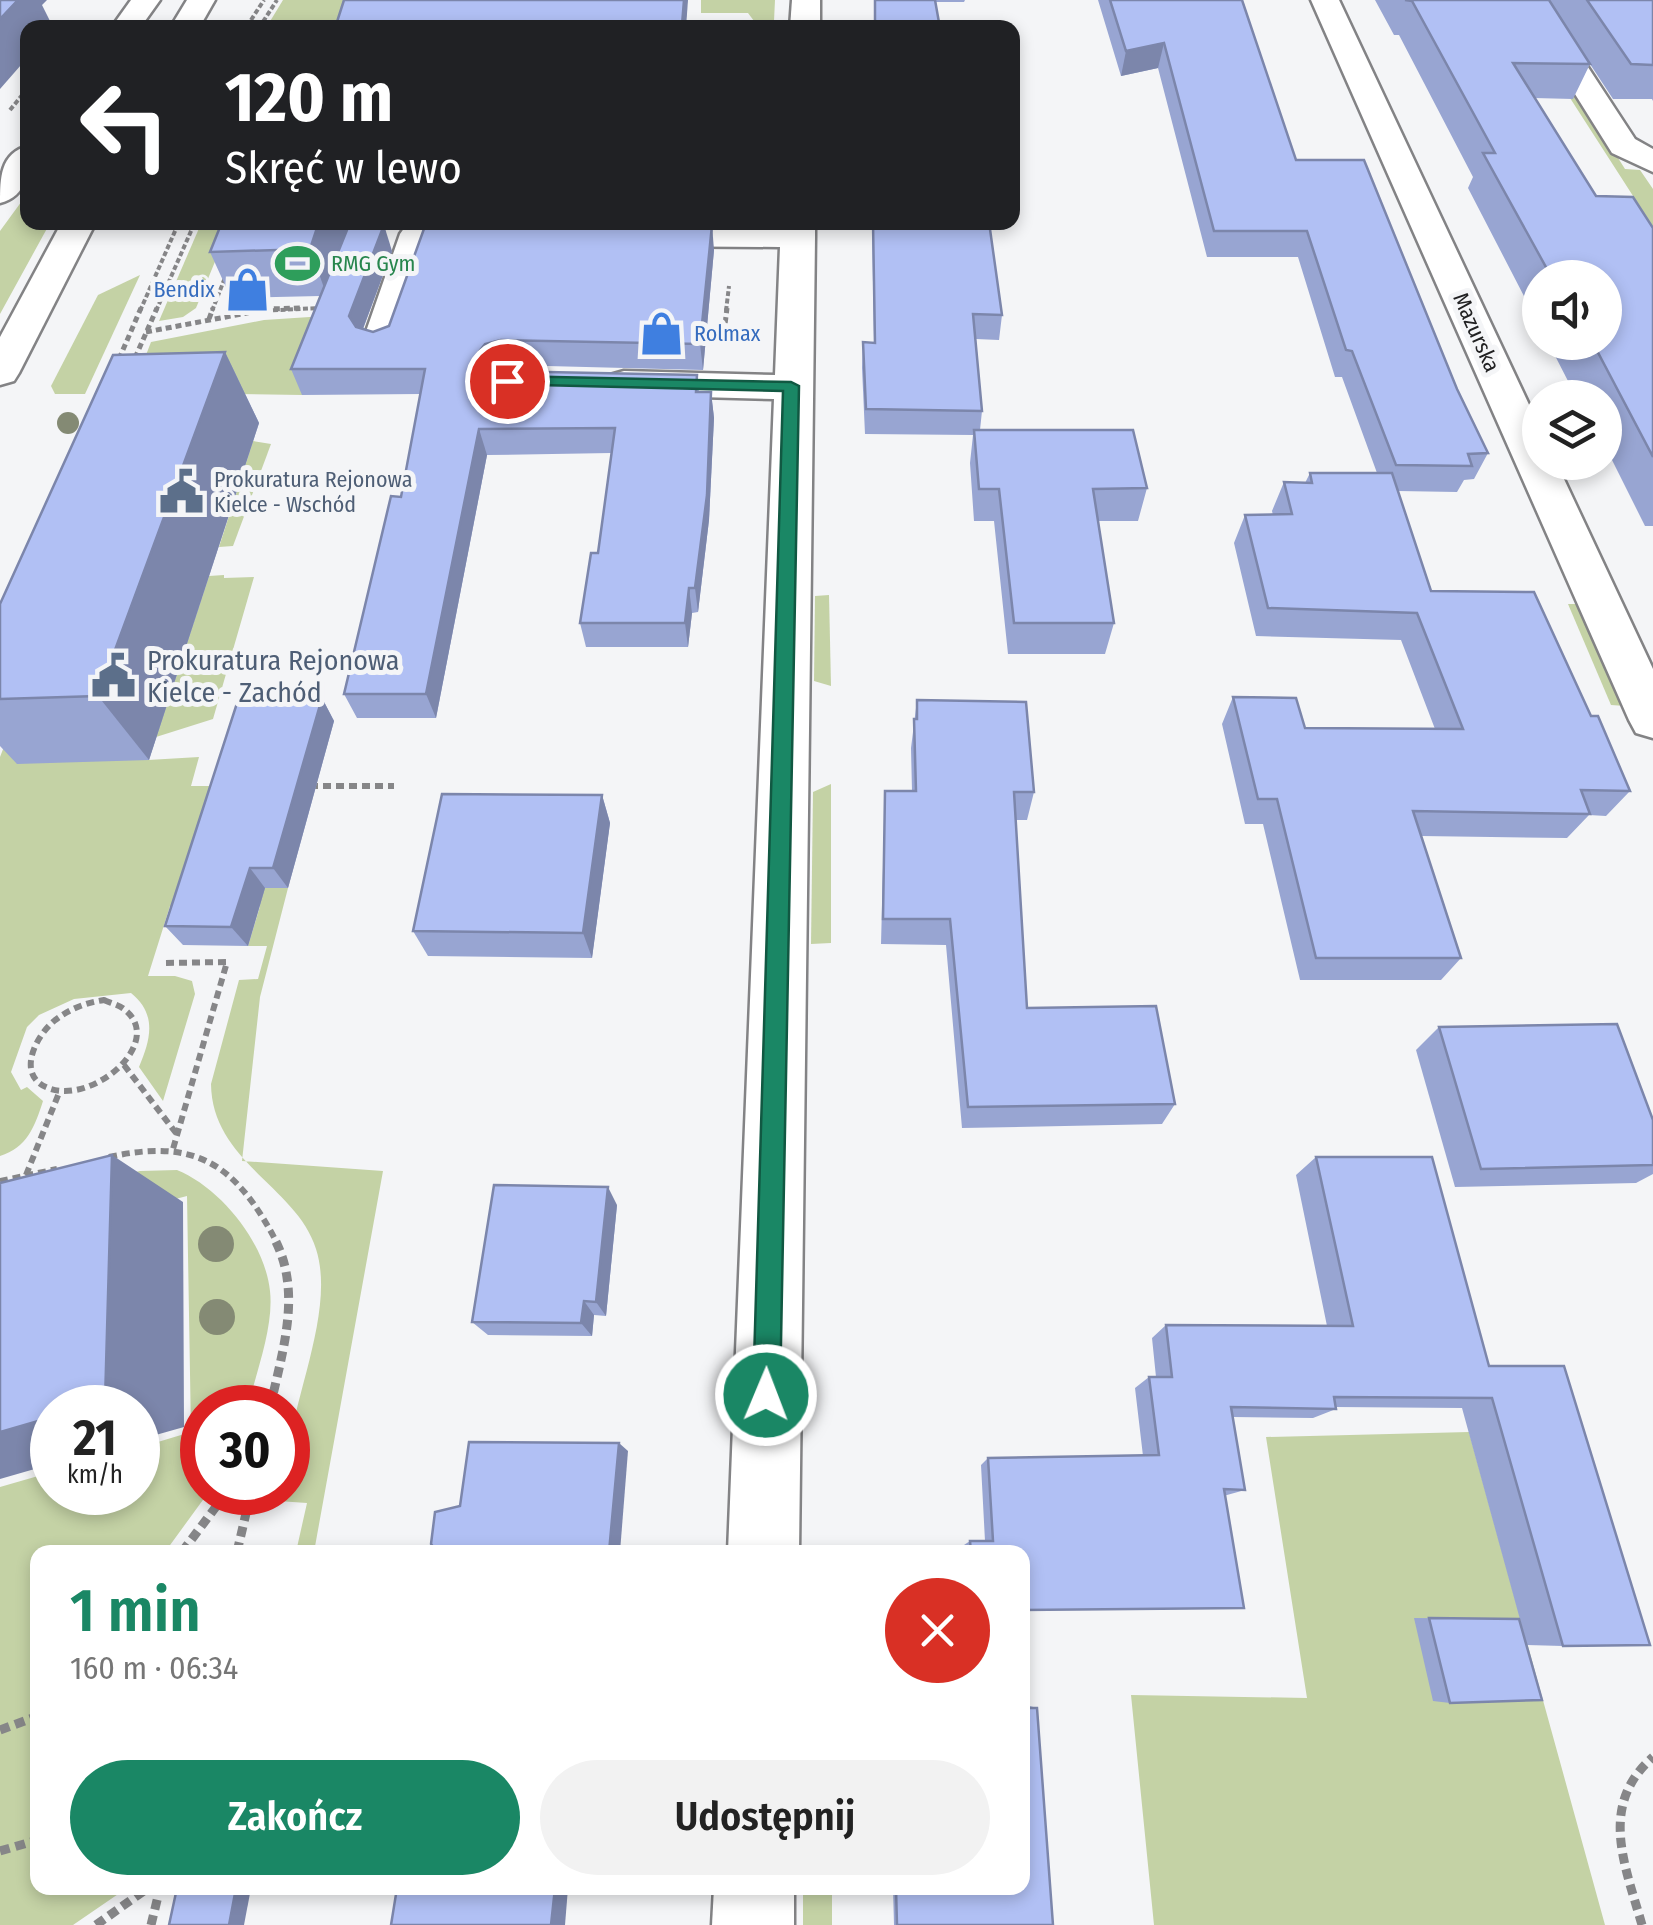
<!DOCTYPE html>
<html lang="pl">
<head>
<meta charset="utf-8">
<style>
	body { margin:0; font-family:"Fira Sans Condensed",sans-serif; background:#f2f2f2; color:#222; height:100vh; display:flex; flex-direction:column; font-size:38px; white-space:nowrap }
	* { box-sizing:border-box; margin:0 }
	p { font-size:32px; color:#767676 }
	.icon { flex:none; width:55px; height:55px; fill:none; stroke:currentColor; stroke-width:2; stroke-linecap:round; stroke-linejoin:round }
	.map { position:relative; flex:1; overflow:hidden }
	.sheet { position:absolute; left:30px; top:1545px; width:1000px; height:350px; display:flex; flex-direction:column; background:#fff; border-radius:20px; box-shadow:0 5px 15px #0003 }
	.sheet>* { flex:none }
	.top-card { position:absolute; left:20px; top:20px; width:1000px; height:210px; border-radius:20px; box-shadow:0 5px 15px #0003; background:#202124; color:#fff; overflow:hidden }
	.controls { position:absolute; left:1522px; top:260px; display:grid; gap:20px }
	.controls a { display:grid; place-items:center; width:100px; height:100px; border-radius:50%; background:#fff; box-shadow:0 5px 15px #0003; font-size:50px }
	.speed { position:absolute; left:30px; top:1385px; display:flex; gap:20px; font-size:50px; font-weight:700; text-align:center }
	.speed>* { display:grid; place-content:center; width:130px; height:130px; border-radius:50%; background:#fff; box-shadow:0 5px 15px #0003; line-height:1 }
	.speed small { font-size:25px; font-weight:400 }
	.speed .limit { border:15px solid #d22; background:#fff; color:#111 }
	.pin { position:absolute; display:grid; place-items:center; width:85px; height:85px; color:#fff; margin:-42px; border:5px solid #fff; border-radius:50%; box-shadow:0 2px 10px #0007 }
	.me { position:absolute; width:110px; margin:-55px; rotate:1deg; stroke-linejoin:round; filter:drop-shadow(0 0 8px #0008) }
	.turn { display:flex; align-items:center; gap:35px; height:210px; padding:0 40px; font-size:45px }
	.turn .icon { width:130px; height:130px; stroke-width:2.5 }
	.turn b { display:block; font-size:70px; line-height:85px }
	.round { display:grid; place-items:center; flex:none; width:105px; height:105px; border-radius:52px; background:#f2f2f2 }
	.head { display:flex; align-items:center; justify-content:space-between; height:170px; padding:0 40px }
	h1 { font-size:60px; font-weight:600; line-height:75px; color:#1a8765 }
	.primary-button { display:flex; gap:20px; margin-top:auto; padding:20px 40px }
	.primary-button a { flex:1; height:115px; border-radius:60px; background:#1a8765; color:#fff; font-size:40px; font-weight:600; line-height:115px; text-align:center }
	.primary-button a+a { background:#f2f2f2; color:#222 }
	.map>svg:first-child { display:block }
	.green { fill:#c4d2a5 }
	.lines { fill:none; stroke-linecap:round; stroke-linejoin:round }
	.minor-casing { stroke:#838385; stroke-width:5 }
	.path-far3 { stroke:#868688; stroke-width:4; stroke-dasharray:5 2.5; stroke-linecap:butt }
	.path-far2 { stroke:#868688; stroke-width:5; stroke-dasharray:6 4; stroke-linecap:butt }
	.path-far1 { stroke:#868688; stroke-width:6; stroke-dasharray:8 5; stroke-linecap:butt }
	.path { stroke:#868688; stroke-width:9; stroke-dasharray:10 6; stroke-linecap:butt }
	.minor { fill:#fff; fill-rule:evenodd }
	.tree { fill:#848a74 }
	.wall { fill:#98a5d2 }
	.shaded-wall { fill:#7c86ab }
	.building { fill:#b1c0f4; stroke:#7c86ab; stroke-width:2.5 }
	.route { fill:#1a8765; stroke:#115842; stroke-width:2.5 }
	.labels { text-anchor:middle; stroke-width:10; stroke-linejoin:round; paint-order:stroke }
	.far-leisure-label { font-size:22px; fill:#27864d; stroke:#f4f5f7; text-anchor:start }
	.far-shop-label { font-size:22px; fill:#366cbe; stroke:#f4f5f7; text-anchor:end }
	.far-street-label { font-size:22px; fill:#212122; stroke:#f4f5f7 }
	.far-service-label { font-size:22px; fill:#4e5e75; stroke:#f4f5f7; text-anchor:start }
	.service-label { font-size:28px; fill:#4e5e75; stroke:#f4f5f7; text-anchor:start }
</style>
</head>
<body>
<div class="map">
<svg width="1653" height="1925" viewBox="0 0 1653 1925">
	<rect width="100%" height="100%" fill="#f4f5f7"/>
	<!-- green -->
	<g class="green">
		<path d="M283,0H348L336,27L266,28Z"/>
		<path d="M701,0H775L774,21H754L748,13H701Z"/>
		<path d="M1507,0H1518L1625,169L1640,170L1653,189V227Z"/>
		<path d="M27,194L28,222L50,223L0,314V231Z"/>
		<path d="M230,225L196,308L183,317L159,321L200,226Z"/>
		<path d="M140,275L85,394H55L51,386L98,295Z"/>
		<path d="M325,316L302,395L167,393L141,368L151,342L264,320Z"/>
		<path d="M253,441L271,444L233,546L219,547Z"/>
		<path d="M224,575V578L254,577L213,719L156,737L209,576Z"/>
		<path d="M829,595L831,686L814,681L815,596Z"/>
		<path d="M1568,604H1580L1625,706L1611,705Z"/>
		<path d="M17,713L148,760L199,757L191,786H241L288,888L260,997L242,1161L383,1171L314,1552H296L307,1503L278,1501L280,1493L288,1492C288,1480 286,1466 288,1454C295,1393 335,1308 316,1249C297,1187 212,1162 211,1084L239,980L258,979L267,946H248L260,906H170L148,976H175L192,981L195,994L163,1101L139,1067C151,1039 157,1014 131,993L74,999L39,1015L27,1027L11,1072L21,1090L27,1087L43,1101C35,1126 27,1148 0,1156V757Z"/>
		<path d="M831,784V943L811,944L813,792Z"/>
		<path d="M177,1170C221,1188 265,1243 270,1291C274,1327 256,1372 248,1407L202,1408V1492L208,1493L165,1552H38V1888H127L73,1925H0V1487L52,1472V1492H138V1448L191,1432L187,1196L10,1242L17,1198L140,1171Z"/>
		<path d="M1469,1432L1605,1925H1154L1131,1695L1307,1698L1266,1437Z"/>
		<rect x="803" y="1888" width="29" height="37"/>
	</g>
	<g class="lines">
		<defs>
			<g id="minor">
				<path d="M131,0H160L140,28H111Z"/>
				<path d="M187,0H215L199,28H170Z"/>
				<path d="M792,0H820V28H790Z"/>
				<path d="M1311,0H1339L1540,428V462H1556L1653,669V738L1636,733L1629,720Z"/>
				<path d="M1516,0H1544L1635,139L1653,149V172L1612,153Z"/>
				<path d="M28,146C28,171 28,196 0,203C0,179 0,153 28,146Z"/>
				<path d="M62,222H96L19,373L14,381L0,385V337Z"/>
				<path d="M781,222H815V237L799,1552H728L774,399L624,395L610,391L605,383L610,375L624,371L775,375L780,247L641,246L629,243L624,236L629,229L641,226H781Z"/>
				<path d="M417,224H495L507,227L512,234L507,241L431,244L400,343L394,351L381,354L368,351L362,343L400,234L405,227Z"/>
				<path d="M714,1888H794V1925H712Z"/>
			</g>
		</defs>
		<!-- minor casing -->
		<use href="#minor" class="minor-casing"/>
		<!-- path-far3 -->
		<g class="path-far3">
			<path d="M251,20L264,0"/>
			<path d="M259,28L277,0"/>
			<path d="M10,110L28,88"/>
			<path d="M140,311L179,222"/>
			<path d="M156,311L195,222"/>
			<path d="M212,311L226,275"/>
			<path d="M258,311L321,308"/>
			<path d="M726,311L729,286"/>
		</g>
		<!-- path-far2 -->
		<g class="path-far2">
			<path d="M209,319L213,308"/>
			<path d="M146,332L268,309L301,308"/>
			<path d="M724,333L727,308"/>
			<path d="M135,358L157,308"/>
			<path d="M119,359L141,308"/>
		</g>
		<!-- path-far1 -->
		<g class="path-far1">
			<path d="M310,786H394"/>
			<path d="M166,963L227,962L173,1149"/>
			<path d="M104,1000C110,1003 120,1005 125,1010C165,1042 95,1103 51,1089C15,1078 34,1038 54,1021C69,1009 85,1003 104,1000Z"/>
			<path d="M124,1065L176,1133"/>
			<path d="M109,1157C195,1138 235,1163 276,1241"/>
			<path d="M26,1175L59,1093"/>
			<path d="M0,1181L57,1169"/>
		</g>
		<!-- path -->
		<g class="path">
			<path d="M270,1408C282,1352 303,1292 274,1238"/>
			<path d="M182,1552L227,1492"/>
			<path d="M237,1552L251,1492"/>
			<path d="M0,1730L38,1716"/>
			<path d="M0,1851L38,1840"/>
			<path d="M96,1925L148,1888"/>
			<path d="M151,1925L160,1888"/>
			<path d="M1642,1925C1625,1865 1598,1805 1653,1757"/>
		</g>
		<!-- minor -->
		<use href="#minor" class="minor"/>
	</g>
	<!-- trees -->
	<g class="tree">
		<circle cx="68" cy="423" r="11"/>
		<circle cx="216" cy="1244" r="18"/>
		<circle cx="217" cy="1317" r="18"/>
	</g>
	<!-- wall -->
	<g class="wall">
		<path d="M874,0H965L964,2H936L940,28H874Z"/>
		<path d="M1098,0H1242L1296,160L1457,389L1488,453L1474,479L1464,480L1457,492L1398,491L1431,591L1591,716L1630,791L1606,816L1589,815L1567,838L1421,836L1461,958L1441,980H1300L1263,824H1245L1222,724L1233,697L1305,728L1435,729L1401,640L1256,636L1234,543L1245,515H1273L1272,511L1284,482L1305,483L1310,473H1377L1342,377H1335L1298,257H1207L1158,68L1121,76Z"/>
		<path d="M1375,0H1653V101L1652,99H1613L1590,64L1573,99L1534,98L1596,196L1653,228V526H1645L1605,446V398H1581L1572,381H1568L1548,342H1605V278H1540V327L1468,188L1473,177L1399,35H1394Z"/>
		<path d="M872,222H989L1002,315L999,340L976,339L982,411L980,430L1147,488L1138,521H1098L1114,623L1105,654H1008L994,521H974L970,463L973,435L865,434L862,368L863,342L874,343Z"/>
		<path d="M349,225L392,251L363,329L373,332L714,250L703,370L507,365L494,369L500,371L697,375L699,392H711L714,418L709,520L698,612L692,613L688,647H586L580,623L598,553L611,453L487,455L436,718H357L344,694L401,497L420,394L302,395L291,369L320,296L231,298L210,252Z"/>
		<path d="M225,352L259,423L149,760L17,764L0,746V604Z"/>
		<path d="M322,698L334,721L288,888H265L248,946L183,945L165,926Z"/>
		<path d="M917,700L1034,792L1027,820H1016L1027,1008L1175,1104L1162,1124L962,1128L946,945L881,944L885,791H912L911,748Z"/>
		<path d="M602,795L610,823L592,958L428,956L413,931Z"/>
		<path d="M1439,1027L1653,1120V1174L1636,1183L1455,1187L1416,1050Z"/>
		<path d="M1316,1157H1432L1563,1646L1527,1645L1462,1408L1336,1407V1409L1313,1418L1233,1417L1245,1490L1022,1552H964V1545L970,1541H985L981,1465L988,1458L1143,1456L1135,1388L1149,1377H1156L1152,1338L1166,1325L1327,1326L1296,1175Z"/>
		<path d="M617,1205L606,1316L594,1315L592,1336L488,1335L472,1322Z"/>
		<path d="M1414,1618L1519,1619L1450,1703L1433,1701Z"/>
		<path d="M1022,1704L1037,1708L1053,1925H894L893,1888H1022Z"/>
	</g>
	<!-- shaded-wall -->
	<g class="shaded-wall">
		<path d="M9,0H47L42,5L53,27L28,28V57L0,89V19Z"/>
		<path d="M684,0H688L686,28H682Z"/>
		<path d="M1164,43L1158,68L1121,76L1126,51Z"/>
		<path d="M319,222H350L327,296L310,249Z"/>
		<path d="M384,225L392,251L358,342L349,316Z"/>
		<path d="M712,225L714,250L703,370L700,344Z"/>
		<path d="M501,340L507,365L492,369L485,379L478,353L485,344Z"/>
		<path d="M225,352L259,423L149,760L98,696Z"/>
		<path d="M711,392L714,418L709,520L698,612L695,588Z"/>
		<path d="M479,429L487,455L436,718L426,694Z"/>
		<path d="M689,588L692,613L688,647L685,623Z"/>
		<path d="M322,698L334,721L288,888L273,868Z"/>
		<path d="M602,795L610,823L592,958L583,933Z"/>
		<path d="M250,868L265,888L248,946L231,927Z"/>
		<path d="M112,1155L183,1202L184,1427L138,1440V1408H87Z"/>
		<path d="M608,1187L617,1205L606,1316L596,1302Z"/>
		<path d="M584,1301L594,1315L592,1336L581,1323Z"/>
		<path d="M52,1417V1464L0,1479V1432Z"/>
		<path d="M619,1443L628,1451L620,1552H609Z"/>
		<path d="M236,1888H251L244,1925H229Z"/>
		<path d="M555,1888H568L565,1925H551Z"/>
	</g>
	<!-- building -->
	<g class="building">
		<path d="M0,0H18L0,19Z"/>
		<path d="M344,0H684L682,25H740V28H335Z"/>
		<path d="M875,0H935L940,28H875Z"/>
		<path d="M1110,0H1242L1296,160H1364L1457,389L1488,453L1468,454L1472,466L1396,465L1352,351L1346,350L1307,231H1214L1164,43L1126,51Z"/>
		<path d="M1405,0H1549L1590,64L1513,63L1596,196L1633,197L1653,228V457L1594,345H1589L1588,342H1605V278H1552L1483,153H1495L1412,1Z"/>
		<path d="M1587,0H1653V65L1631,64Z"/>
		<path d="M222,222H319L310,249L210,252Z"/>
		<path d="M873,222H989L1002,315L973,314L982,411L866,409L863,342L875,343Z"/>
		<path d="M349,225H384L349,316L356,327L373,332L389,326L425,226L712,225L700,344L501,340L485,344L478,353L483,365L500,371L697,375L696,392H711L707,495L695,588H689L685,623H580L591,553H598L615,428L479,429L426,694H344L391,496L401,497L425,369H291Z"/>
		<path d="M225,352L98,696L0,699V604L113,355Z"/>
		<path d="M974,430H1133L1147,488L1093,489L1114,623H1014L999,489H979Z"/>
		<path d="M1310,473H1392L1431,591L1534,592L1591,716H1598L1630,791L1581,790L1590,814L1413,811L1461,958H1316L1277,799H1258L1233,697L1296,698L1305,728L1463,729L1417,613L1268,608L1245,515L1292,514L1284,482L1312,483Z"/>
		<path d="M322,698L273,868H250L231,927L165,926L238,700Z"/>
		<path d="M917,700L1026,702L1034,792H1014L1027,1008L1156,1006L1175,1104L968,1107L950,919H883L885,791H916L914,719H917Z"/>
		<path d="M442,794L602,795L583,933L413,931Z"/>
		<path d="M1617,1024L1653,1120V1165L1481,1169L1439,1027Z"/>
		<path d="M112,1155L105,1402L87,1408H52V1417L0,1432V1183Z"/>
		<path d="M1316,1157H1432L1489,1366H1564L1650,1645L1563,1646L1492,1398L1334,1397L1336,1409L1231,1407L1245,1490L1224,1489L1244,1608L1022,1610V1552H971L970,1541H993L988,1458L1159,1455L1149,1377H1172L1166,1325L1353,1326Z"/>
		<path d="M494,1185L608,1187L596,1302L584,1301L581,1323L472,1322Z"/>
		<path d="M469,1442L619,1443L609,1552H437L431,1544L435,1512L460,1506Z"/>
		<path d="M1429,1618L1519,1619L1542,1700L1450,1703Z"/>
		<path d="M1022,1708H1037L1053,1925H897L896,1888H1022Z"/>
		<path d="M177,1888H236L229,1925H169Z"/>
		<path d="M397,1888H555L551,1925H391Z"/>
	</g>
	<!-- route -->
	<path class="route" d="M507,376L791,382L799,386L780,1395L776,1405L766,1409L757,1405L753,1395L783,391L501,384L499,381Z"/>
	<!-- icons -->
	<defs>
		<symbol id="stadium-bare" viewBox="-9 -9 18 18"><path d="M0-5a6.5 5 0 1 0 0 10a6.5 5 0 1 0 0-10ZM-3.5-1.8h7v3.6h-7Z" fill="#2e9e5b" stroke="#f4f5f7" stroke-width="2.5" paint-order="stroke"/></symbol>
		<symbol id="shop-bare" viewBox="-9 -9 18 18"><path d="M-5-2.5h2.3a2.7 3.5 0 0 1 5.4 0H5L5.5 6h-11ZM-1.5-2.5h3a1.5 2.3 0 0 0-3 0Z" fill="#3f7fe0" stroke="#f4f5f7" stroke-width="2.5" paint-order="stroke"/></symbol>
		<symbol id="civic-bare" viewBox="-9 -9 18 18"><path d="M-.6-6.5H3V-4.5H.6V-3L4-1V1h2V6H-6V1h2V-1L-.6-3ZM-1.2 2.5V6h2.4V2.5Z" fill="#5c6f8a" stroke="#f4f5f7" stroke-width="2.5" paint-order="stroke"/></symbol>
	</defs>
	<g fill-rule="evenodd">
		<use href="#stadium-bare" x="266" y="232" width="63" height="63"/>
		<use href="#shop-bare" x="216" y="258" width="63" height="63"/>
		<use href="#shop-bare" x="630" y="302" width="63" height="63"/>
		<use href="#civic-bare" x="150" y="460" width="63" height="63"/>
		<use href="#civic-bare" x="82" y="644" width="63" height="63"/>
	</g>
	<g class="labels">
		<!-- far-leisure labels -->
		<g class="far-leisure-label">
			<text x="331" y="271">RMG Gym</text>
		</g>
		<!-- far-shop labels -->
		<g class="far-shop-label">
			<text x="215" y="297">Bendix</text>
			<text x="694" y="341" text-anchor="start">Rolmax</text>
		</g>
		<!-- far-street labels -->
		<g class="far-street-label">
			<text transform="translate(1477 332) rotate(66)" y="8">Mazurska</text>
		</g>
		<!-- far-service labels -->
		<g class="far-service-label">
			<text x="214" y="487">Prokuratura Rejonowa<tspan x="214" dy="25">Kielce - Wschód</tspan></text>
		</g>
		<!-- service labels -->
		<g class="service-label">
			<text x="147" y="670">Prokuratura Rejonowa<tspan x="147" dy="32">Kielce - Zachód</tspan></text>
		</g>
	</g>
</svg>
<div class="controls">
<a><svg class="icon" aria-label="sound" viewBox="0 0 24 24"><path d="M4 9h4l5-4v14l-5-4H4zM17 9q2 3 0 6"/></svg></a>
<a><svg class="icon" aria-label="layers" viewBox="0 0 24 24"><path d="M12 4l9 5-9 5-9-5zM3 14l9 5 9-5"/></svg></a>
</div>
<div class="speed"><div>21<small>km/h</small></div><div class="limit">30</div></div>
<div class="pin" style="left:507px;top:381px;background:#d93025"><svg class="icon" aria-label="arrive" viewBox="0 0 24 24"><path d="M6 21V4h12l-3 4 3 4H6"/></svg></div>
<svg class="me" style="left:766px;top:1395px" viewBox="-20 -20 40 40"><circle r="17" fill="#1a8765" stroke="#fff" stroke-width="3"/><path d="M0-11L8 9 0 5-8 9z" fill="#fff"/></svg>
<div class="top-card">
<div class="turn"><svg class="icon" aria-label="left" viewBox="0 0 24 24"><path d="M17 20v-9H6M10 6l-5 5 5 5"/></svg><div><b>120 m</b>Skręć w lewo</div></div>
</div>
<section class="sheet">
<div class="head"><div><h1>1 min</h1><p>160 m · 06:34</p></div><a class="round" style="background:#d93025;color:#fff"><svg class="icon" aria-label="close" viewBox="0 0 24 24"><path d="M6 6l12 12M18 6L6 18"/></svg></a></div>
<div class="primary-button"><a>Zakończ</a><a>Udostępnij</a></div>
</section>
</div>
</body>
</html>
